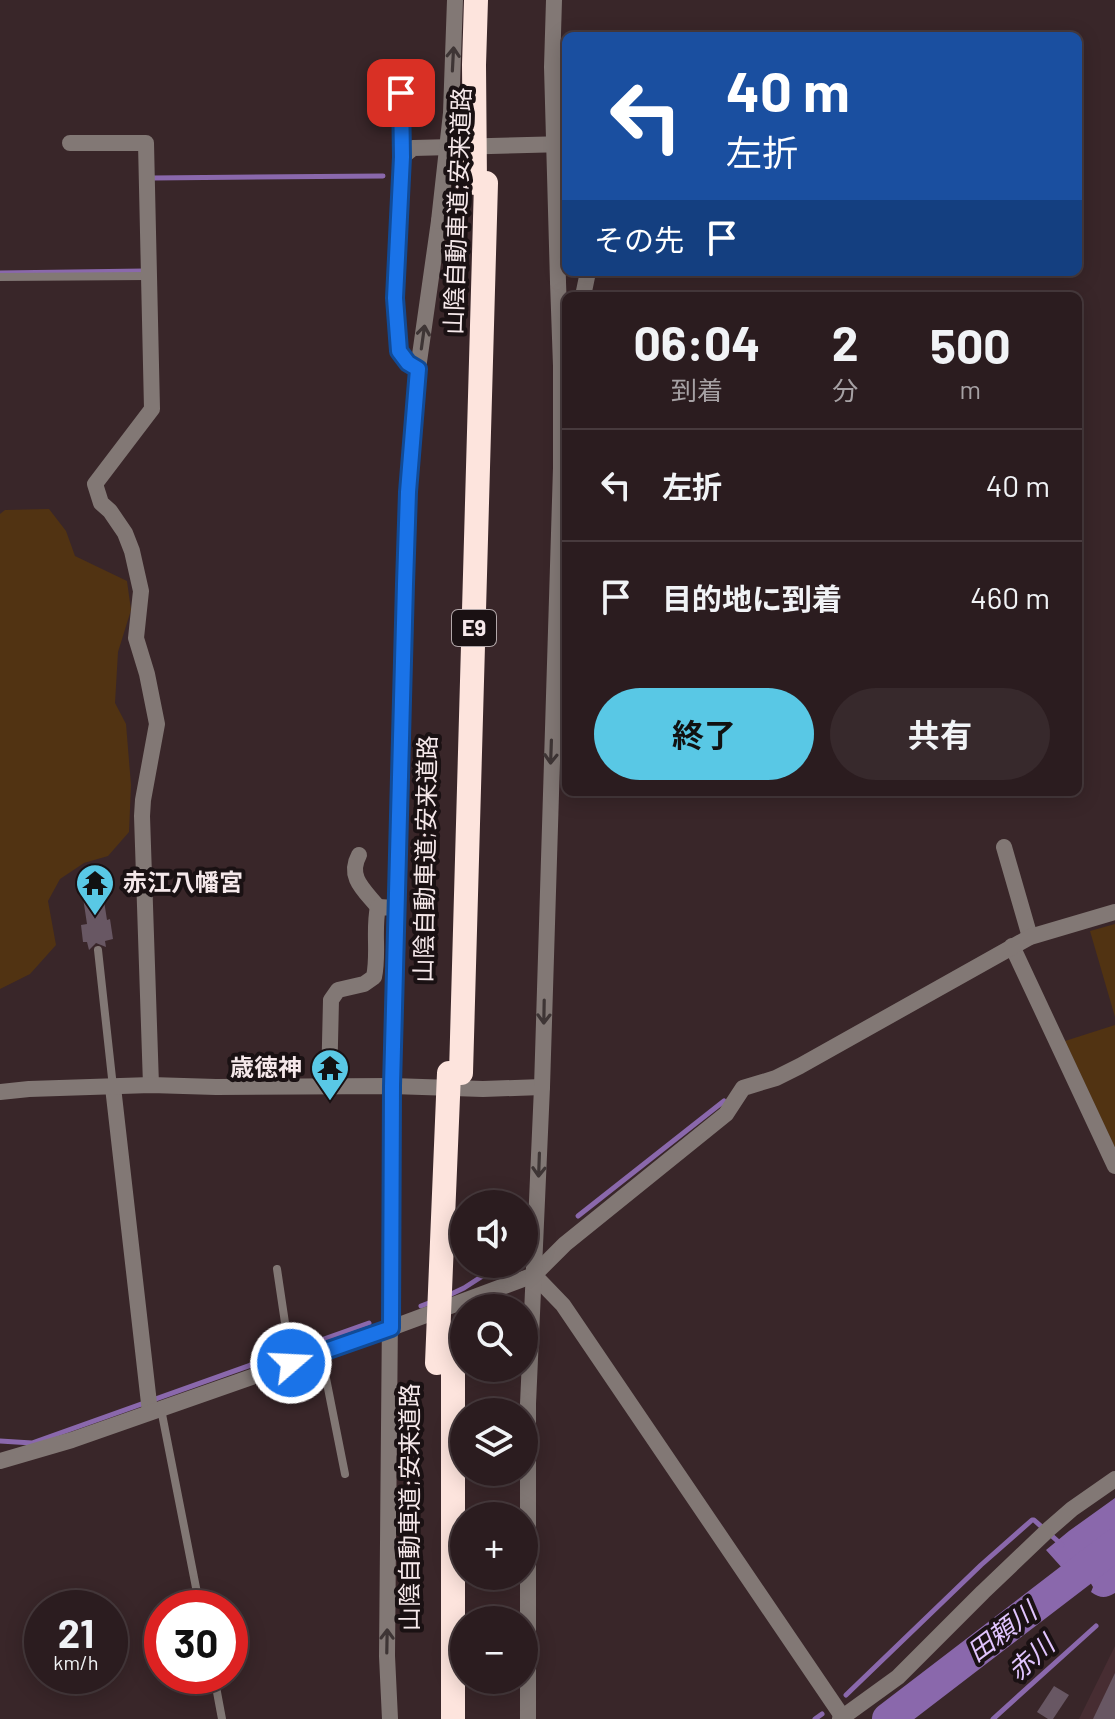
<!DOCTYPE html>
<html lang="ja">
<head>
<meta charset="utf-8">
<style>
	body { margin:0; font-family:Barlow,"Noto Sans JP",sans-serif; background:#37292c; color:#f1f3f6; height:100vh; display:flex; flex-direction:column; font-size:30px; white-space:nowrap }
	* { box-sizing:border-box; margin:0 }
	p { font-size:26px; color:#a6a1a4 }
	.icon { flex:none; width:44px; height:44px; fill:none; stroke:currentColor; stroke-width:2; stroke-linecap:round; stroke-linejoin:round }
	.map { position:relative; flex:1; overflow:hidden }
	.side { position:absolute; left:562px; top:292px; width:520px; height:504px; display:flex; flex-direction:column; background:#2b1c1f; border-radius:12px; box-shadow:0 4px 20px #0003,0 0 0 2px #473a3d }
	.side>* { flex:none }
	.banner { position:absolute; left:562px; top:32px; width:520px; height:244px; border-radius:12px; box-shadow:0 4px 20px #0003,0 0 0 2px #473a3d; background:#1a4fa0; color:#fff; overflow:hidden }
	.tools { position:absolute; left:450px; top:1190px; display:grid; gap:16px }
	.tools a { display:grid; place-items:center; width:88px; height:88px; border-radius:50%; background:#2b1c1f; box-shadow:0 4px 20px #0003,0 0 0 2px #473a3d; font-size:40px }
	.speed { position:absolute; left:24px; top:1590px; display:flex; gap:16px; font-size:40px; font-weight:700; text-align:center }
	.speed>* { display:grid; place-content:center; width:104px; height:104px; border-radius:50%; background:#2b1c1f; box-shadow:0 4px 20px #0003,0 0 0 2px #473a3d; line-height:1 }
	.speed small { font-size:20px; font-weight:400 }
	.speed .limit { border:12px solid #d22; background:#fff; color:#111 }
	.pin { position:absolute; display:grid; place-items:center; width:68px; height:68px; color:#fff; margin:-34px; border-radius:16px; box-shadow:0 4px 12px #0006 }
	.me { position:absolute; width:88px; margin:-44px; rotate:71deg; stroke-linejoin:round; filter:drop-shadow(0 0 6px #0008) }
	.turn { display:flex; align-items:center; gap:28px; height:168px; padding:0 32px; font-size:36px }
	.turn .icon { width:104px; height:104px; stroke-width:2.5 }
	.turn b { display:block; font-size:56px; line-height:68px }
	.then { display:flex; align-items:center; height:76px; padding:0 32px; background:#0003; gap:16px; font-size:30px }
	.eta { display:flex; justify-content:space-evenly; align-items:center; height:136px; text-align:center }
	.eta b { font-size:48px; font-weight:700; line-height:56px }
	.cta { display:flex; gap:16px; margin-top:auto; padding:16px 32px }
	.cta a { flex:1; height:92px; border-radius:48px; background:#59c8e5; color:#111; font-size:32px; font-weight:700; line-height:92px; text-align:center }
	.cta a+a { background:#37292c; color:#f1f3f6 }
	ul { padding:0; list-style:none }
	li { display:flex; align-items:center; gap:24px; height:112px; padding:0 32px; border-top:2px solid #473a3d }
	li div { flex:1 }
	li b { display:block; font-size:30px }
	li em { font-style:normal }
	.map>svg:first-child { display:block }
	.built { fill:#472d32 }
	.green { fill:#513312 }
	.water { fill:#8a68ac }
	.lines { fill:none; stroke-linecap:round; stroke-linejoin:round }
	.stream { stroke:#8a68ac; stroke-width:5 }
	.river { stroke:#8a68ac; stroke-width:32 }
	.building { fill:#685763 }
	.lane { stroke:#827875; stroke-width:8 }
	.street { stroke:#827875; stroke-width:16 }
	.highway { stroke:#fde4dd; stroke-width:24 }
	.street-bridge { stroke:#827875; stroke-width:16 }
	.highway-bridge { stroke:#fde4dd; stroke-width:24 }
	.oneway { stroke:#3e3535 }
	.route-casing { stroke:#114b97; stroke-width:20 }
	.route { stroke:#1a73e8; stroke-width:14 }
	.labels { text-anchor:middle; stroke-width:8; stroke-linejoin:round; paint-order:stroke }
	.shield { fill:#1a1113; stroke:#b3a8aa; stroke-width:2 }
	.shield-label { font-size:22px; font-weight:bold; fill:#f5e8ea }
	.street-label { font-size:24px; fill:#f5e8ea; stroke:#1a1113 }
	.poi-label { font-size:24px; font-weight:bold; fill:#f5e8ea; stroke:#1a1113; text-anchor:start }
	.water-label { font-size:26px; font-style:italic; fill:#e1c5ff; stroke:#1a1113 }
</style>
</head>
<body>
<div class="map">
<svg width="1115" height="1719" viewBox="0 0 1115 1719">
	<rect width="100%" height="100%" fill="#392629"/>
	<!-- built -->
	<path class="built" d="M1115,1646V1719H1079Z"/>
	<!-- green -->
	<g class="green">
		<path d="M49,509L66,531L75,556L127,581L131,610L118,652L115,703L126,724L131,785L129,832L108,856L84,863L60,879L48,901L56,945L30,974L0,989V514L5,510Z"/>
		<path d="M1115,924V1017L1090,931Z"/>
		<path d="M1115,1025V1148L1065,1041Z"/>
	</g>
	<!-- water -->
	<path class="water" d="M1115,1498V1593C1105,1599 1100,1598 1091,1592L1093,1587L1090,1582L1085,1584L1081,1589L1046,1550L1069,1531Z"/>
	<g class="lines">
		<!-- stream -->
		<g class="stream">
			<path d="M152,178L383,176"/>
			<path d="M0,273L144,271"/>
			<path d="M578,1216L724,1101"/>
			<path d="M447,1296L464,1288L501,1264"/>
			<path d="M421,1306L434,1301"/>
			<path d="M0,1441L32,1443L369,1323"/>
			<path d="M846,1695L981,1565L1032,1520H1034L1062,1545"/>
			<path d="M815,1719L822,1714"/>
			<path d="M993,1719L1096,1626"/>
		</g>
		<!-- river -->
		<path class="river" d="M888,1719L1115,1545"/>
	</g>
	<!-- building -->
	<g class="building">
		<path d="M102,888L107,920L110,919L113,939L105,941L106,947L96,943L89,950L87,942H83L81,925L87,924L82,891Z"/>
		<path d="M1115,1673V1719H1093Z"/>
		<path d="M1054,1686L1069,1695L1053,1719H1048L1037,1712Z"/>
	</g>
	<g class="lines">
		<!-- lane -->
		<g class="lane">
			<path d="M0,277L148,276"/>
			<path d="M98,950L113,1087"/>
			<path d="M277,1269L291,1363"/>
			<path d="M321,1353L345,1474"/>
			<path d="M161,1409L200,1608"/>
			<path d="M214,1676L222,1719"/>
		</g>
		<!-- street -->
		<g class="street">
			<path d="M401,93L402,157"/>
			<path d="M70,143H146L152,409L95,484L101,503L110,511L125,533L132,551L141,591L136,638L147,674L157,724L143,800L142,816L151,1085"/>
			<path d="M583,296L588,272"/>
			<path d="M418,369L408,363L399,351L395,298L402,157L413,148L566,144"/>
			<path d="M1004,847L1030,937"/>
			<path d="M359,855C347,877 364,890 378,907"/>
			<path d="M1012,946L1115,1166"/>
			<path d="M329,1086L331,1000L338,990L364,984L374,977C379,954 373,930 378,907L396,908"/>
			<path d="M113,1087L150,1412"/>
			<path d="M0,1092L29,1089L151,1085L216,1087L392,1086L483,1089L542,1087"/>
			<path d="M534,1275L563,1305L844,1719"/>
			<path d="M0,1461L72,1440L391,1328L534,1275L565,1244L726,1114L743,1088L776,1078L800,1066L1030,937L1115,912"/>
			<path d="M390,1719L387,1656L392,1086L408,492L418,369L439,221"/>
			<path d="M528,1719V1404L542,1087L561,468V366L558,282"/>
			<path d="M840,1719L898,1677L983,1592L1049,1529L1072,1509L1115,1479"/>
		</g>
		<!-- highway -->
		<g class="highway">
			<path d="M461,1073L486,183"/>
			<path d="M453,1719V1360"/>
		</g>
		<!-- street-bridge -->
		<g class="street-bridge">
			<path d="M554,0L552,67L558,282"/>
			<path d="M439,221L451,113L455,0"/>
		</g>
		<!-- highway-bridge -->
		<g class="highway-bridge">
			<path d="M475,183L474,65L476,0"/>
			<path d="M437,1363L449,1073"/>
		</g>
	</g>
	<!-- one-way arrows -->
	<defs><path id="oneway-shaft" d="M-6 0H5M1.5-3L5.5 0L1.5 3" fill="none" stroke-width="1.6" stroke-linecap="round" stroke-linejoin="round" transform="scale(2)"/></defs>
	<g class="oneway">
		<use href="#oneway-shaft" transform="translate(453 59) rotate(-87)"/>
		<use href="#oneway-shaft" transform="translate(423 337) rotate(-82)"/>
		<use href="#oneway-shaft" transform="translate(551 752) rotate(92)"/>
		<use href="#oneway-shaft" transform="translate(544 1012) rotate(91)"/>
		<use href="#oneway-shaft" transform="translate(539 1165) rotate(92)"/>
		<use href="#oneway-shaft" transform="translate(387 1641) rotate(-89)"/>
	</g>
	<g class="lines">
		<defs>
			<path id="route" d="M291,1363L391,1328L392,1086L405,584L408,492L418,369L408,363L399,351L395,298L402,157L401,93"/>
		</defs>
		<!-- route casing -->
		<use href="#route" class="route-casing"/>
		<!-- route -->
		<use href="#route" class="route"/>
	</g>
	<!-- icons -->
	<defs>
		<symbol id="temple-pin" viewBox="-11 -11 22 30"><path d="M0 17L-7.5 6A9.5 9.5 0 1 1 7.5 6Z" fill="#59c8e5" stroke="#1a1113"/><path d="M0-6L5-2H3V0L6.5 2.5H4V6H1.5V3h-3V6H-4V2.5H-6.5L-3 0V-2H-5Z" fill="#111"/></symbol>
	</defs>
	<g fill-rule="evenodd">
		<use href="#temple-pin" x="73" y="861" width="44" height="60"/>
		<use href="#temple-pin" x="308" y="1046" width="44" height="60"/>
	</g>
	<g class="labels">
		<!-- shield labels -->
		<rect class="shield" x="452" y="610" width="44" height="36" rx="6"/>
		<g class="shield-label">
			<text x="474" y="636">E9</text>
		</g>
		<!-- street labels -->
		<g class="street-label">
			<text transform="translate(458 211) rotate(-88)" y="8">山陰自動車道;安来道路</text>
			<text transform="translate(426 859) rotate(-89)" y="8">山陰自動車道;安来道路</text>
			<text transform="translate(410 1507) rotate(-90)" y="8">山陰自動車道;安来道路</text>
		</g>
		<!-- poi labels -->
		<g class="poi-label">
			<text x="123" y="891">赤江八幡宮</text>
			<text x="302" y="1076" text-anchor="end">歳徳神</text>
		</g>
		<!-- water labels -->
		<g class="water-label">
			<text transform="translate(1002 1632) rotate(-37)" y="9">田頼川</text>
			<text transform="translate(1031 1658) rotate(-42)" y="9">赤川</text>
		</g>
	</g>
</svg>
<div class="tools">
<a><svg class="icon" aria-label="sound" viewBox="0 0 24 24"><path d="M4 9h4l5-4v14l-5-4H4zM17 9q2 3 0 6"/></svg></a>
<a><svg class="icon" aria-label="search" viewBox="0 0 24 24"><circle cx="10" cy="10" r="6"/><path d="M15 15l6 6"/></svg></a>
<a><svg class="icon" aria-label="layers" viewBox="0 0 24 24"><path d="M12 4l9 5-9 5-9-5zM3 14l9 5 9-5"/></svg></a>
<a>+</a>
<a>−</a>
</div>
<div class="speed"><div>21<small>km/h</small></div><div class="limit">30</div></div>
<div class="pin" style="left:401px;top:93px;background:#d93025"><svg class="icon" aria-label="arrive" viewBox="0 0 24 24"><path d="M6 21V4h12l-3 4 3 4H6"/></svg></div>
<svg class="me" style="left:291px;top:1363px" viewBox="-20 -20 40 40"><circle r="17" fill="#1a73e8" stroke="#fff" stroke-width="3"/><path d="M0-11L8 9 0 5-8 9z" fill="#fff"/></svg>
<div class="banner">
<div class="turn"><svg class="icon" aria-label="left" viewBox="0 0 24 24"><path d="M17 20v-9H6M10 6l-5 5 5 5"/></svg><div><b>40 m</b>左折</div></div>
<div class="then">その先<svg class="icon" aria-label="arrive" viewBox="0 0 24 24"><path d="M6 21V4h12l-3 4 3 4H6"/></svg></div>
</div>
<section class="side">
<div class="eta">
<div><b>06:04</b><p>到着</p></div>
<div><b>2</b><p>分</p></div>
<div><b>500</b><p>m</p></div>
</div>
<ul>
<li><svg class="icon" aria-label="left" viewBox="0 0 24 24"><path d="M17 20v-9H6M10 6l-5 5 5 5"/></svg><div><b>左折</b></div><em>40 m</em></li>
<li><svg class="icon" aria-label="arrive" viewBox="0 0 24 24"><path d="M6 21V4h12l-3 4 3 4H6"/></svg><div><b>目的地に到着</b></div><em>460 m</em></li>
</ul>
<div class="cta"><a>終了</a><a>共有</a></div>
</section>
</div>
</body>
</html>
